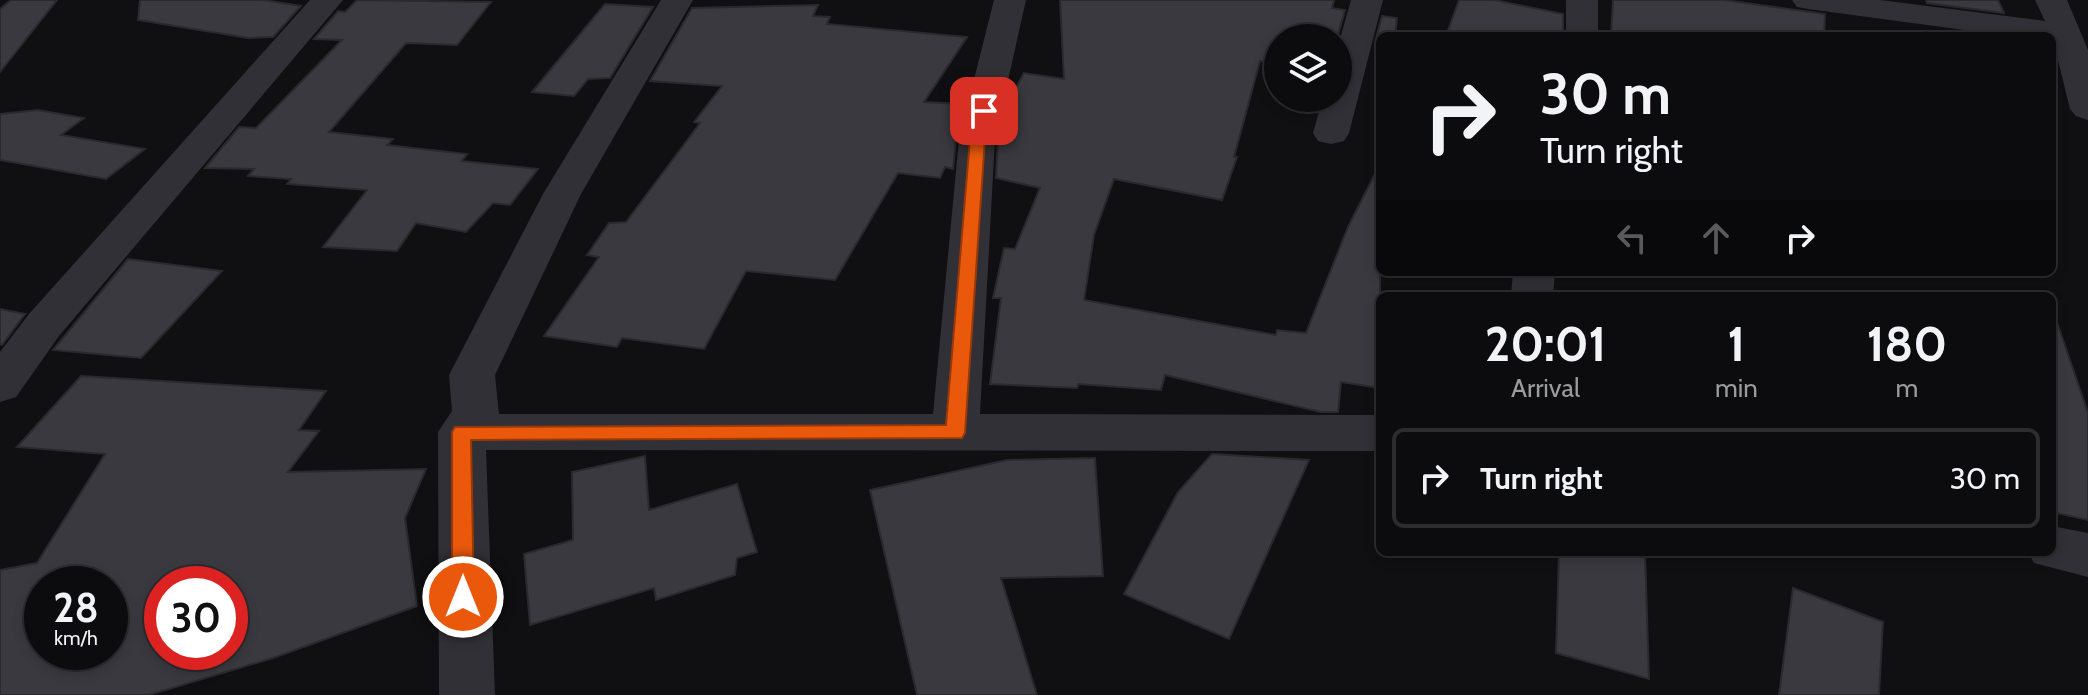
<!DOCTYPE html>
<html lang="en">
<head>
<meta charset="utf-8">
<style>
	body { margin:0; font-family:Cabin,sans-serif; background:#1a191b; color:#f1f3f6; height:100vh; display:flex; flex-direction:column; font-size:30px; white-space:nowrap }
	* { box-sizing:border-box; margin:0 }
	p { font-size:26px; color:#9a9b9d }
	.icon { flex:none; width:44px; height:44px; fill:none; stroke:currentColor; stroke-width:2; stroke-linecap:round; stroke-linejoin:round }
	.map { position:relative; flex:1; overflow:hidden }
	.drawer { position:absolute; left:1376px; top:292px; width:680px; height:264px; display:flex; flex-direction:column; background:#0c0b0d; border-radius:12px; box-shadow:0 4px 12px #0003,0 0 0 2px #2c2b2e }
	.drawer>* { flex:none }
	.guide { position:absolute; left:1376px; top:32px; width:680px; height:244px; border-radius:12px; box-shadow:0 4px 12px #0003,0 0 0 2px #2c2b2e; background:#0c0b0d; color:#f1f3f6; overflow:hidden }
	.buttons { position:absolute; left:1264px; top:24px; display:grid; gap:16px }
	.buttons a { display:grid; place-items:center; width:88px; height:88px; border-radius:50%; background:#0c0b0d; box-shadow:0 4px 12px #0003,0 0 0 2px #2c2b2e; font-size:40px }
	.speed { position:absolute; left:24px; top:566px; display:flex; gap:16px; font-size:40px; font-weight:700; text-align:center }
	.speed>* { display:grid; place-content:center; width:104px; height:104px; border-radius:50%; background:#0c0b0d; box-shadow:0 4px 12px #0003,0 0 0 2px #2c2b2e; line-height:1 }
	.speed small { font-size:20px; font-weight:400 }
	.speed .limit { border:12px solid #d22; background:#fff; color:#111 }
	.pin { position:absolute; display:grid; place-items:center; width:68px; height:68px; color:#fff; margin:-34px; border-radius:16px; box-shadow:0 4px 12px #0006 }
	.me { position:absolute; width:88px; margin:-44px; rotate:0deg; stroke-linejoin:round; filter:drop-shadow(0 0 6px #0008) }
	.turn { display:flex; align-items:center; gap:28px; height:168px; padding:0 32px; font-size:36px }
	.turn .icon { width:104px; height:104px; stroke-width:2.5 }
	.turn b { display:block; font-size:56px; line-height:68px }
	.lanes { display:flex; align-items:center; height:76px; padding:0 32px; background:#0003; justify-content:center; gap:40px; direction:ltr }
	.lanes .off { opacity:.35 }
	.eta { display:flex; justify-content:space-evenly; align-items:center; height:136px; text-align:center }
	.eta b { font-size:48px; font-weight:700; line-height:56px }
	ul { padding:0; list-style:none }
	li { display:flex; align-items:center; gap:24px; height:100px; margin:0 16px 12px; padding:0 16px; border:4px solid #2c2b2e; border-radius:12px }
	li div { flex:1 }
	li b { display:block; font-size:30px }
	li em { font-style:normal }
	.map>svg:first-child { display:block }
	.building { fill:#39393f; stroke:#2a292d; stroke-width:2; fill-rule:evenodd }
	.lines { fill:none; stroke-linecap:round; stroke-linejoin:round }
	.minor { fill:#303036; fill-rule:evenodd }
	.route { fill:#ea580c; stroke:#983908; stroke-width:2 }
</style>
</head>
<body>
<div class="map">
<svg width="2088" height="695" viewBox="0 0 2088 695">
	<rect width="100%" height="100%" fill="#100f11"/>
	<!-- building -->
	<g class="building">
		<path d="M11,0H57L0,72V9Z"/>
		<path d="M140,0H263L301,6L273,37L248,38L138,20Z"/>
		<path d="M357,0L491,2L457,45L406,43L329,132L393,139L387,145L467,154L462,161L538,169L510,205L493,203L466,232L416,223L397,251L323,247L367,190L287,184L291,179L248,176L254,169L205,168L239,127L256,128L342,40L314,39L338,11L345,12Z"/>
		<path d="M1060,0H1334L1332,8L1345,10L1337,38H1278V64L1260,61L1234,157H1237L1222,200L1114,179L1094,235L1084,300L1276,335L1277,330L1306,333L1348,227L1380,164V388L1341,382L1338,412H1321L1165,375L1161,390L1078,384L1077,388L990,384L1001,298H993L1004,248L1015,249L1040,188L996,178L998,139L1005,106L1024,73L1064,79Z"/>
		<path d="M1459,0H1494L1563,14V36H1446Z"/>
		<path d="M1613,0H1724L1825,14L1824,36H1611Z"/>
		<path d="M1926,0H1998L2004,13L1927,3Z"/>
		<path d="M605,4L653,7L610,78L588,79L574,96L532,92Z"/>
		<path d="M818,5L813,16L830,17L827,24L967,37L924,102L965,104L956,138L953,169L945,167L940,178L898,173L835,280L746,271L704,349L622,338L617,347L544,336L599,257L587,255L609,223L626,222L700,123L694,122L722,86L650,81L692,8Z"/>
		<path d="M1382,16L1397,18L1395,36L1376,38Z"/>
		<path d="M38,110L84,118L61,135L145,149L106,179L0,160V114Z"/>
		<path d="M128,259L222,271L141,358L53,350Z"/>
		<path d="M0,309L25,314L2,345L0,344Z"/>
		<path d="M2058,325L2088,413V520L2052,512V326Z"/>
		<path d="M81,376L326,391L299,430L319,431L288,472L426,469L405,518L417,606L273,658L149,695H0V570L37,563L105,454L17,447ZM42,584H110V652H42ZM162,584H230V652H162Z"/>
		<path d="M1212,454L1309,460L1229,639L1124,594L1178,492Z"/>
		<path d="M645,456L649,510L737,484L757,552L737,558L735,575L656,600L654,588L530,625L524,554L573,540L572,472Z"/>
		<path d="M1095,458L1103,576L1001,578L1037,695H917L870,490L1007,460Z"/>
		<path d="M1559,552H1645L1649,679L1556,653Z"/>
		<path d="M1793,588L1883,622L1879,695H1779Z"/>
	</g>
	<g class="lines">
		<!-- minor -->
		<g class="minor">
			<path d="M310,0H343L59,336L16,397L0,402V352L29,314Z"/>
			<path d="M661,0H693L581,194L495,375L499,414H933L959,139L994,0H1026L995,139L980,414L1380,415V451L486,450L495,695H439L438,432L452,411L449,375L543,194Z"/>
			<path d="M1351,0H1383L1349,133L1344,141L1331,144L1318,141L1313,133L1323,98H1338V46Z"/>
			<rect x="1566" y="0" width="32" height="36"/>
			<path d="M1792,0H1880L2045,21L2035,0H2067L2088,50V120L2076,116L2070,109L2052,36H2009L1808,9L1797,7Z"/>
			<path d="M1513,272H1555L1553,296H1511Z"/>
			<path d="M2052,526L2088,533V577L2034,563L2028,552H2052Z"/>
		</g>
	</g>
	<!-- route -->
	<path class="route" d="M984,107L991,111L985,139L965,433L962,438L471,440L474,597L470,604L463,607L455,604L452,597V432L455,427L946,425L970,139L976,111Z"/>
</svg>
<div class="buttons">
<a><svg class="icon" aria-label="layers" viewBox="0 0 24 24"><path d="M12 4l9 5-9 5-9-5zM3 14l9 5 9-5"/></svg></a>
</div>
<div class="speed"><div>28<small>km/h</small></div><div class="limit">30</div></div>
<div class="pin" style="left:984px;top:111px;background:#d93025"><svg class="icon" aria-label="arrive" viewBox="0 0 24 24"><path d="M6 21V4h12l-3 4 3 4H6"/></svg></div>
<svg class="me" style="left:463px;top:597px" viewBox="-20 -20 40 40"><circle r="17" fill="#ea580c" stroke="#fff" stroke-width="3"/><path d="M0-11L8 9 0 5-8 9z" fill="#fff"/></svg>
<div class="guide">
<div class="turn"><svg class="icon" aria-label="right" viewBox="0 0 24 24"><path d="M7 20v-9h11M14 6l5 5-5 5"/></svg><div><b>30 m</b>Turn right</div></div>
<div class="lanes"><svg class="icon off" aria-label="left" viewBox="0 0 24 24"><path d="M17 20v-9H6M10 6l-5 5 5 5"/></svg><svg class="icon off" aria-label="ahead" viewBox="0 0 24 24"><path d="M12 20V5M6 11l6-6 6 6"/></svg><svg class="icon" aria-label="right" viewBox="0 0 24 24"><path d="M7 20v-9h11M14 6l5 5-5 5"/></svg></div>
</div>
<section class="drawer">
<div class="eta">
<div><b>20:01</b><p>Arrival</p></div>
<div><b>1</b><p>min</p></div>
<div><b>180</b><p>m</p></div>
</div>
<ul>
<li><svg class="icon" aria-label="right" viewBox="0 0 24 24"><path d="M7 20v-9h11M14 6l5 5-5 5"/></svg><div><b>Turn right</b></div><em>30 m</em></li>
</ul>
</section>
</div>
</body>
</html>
